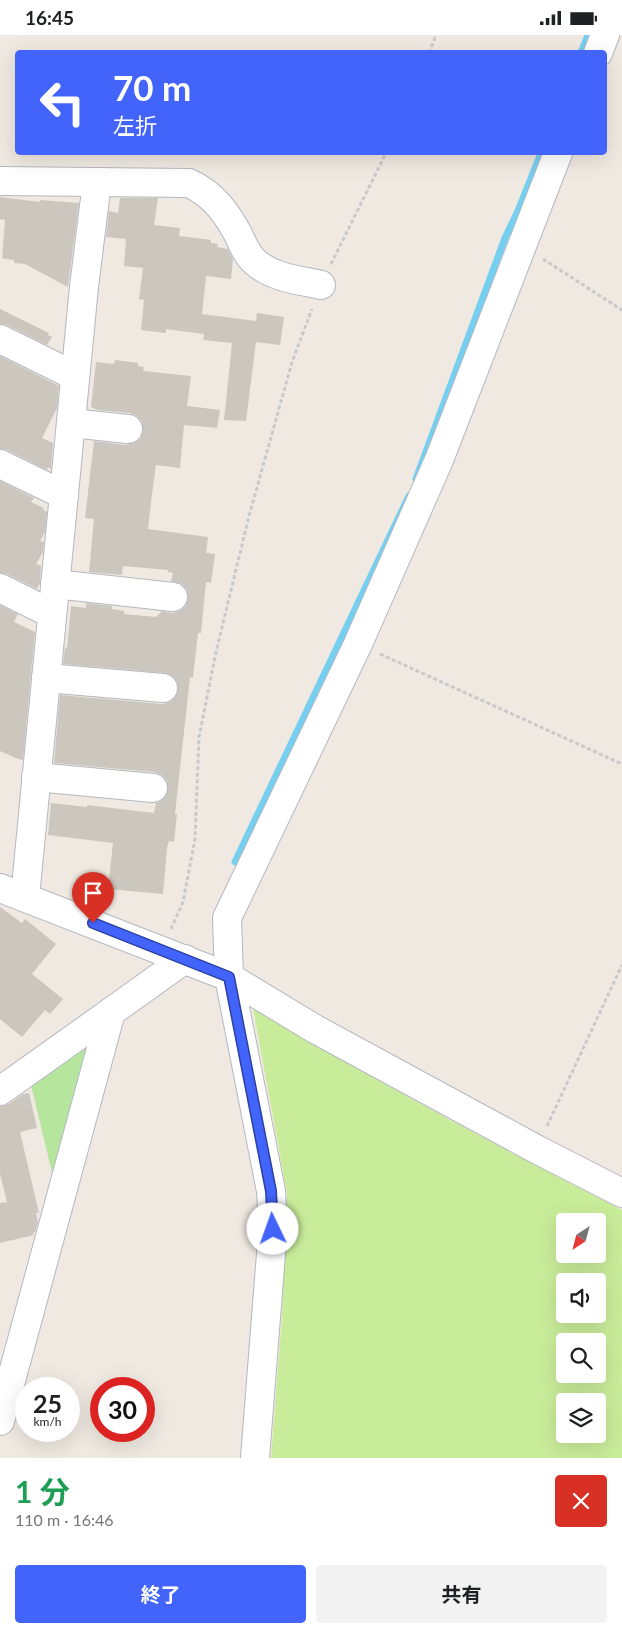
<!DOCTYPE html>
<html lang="ja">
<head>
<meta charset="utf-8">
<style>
	body { margin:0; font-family:Lato,"Noto Sans JP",sans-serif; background:#f2f2f2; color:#202124; height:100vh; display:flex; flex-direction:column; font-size:19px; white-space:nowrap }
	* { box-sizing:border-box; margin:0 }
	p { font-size:16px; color:#757577 }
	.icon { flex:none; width:28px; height:28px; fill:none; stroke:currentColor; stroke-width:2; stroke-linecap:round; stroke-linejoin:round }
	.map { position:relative; height:1423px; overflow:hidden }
	.panel { display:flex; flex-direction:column; background:#fff; flex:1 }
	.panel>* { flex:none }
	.guide { position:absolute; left:15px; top:15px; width:592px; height:105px; border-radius:5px; box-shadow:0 5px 20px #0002; background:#4264fb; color:#fff; overflow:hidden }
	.needle { width:32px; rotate:216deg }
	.tools { position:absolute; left:556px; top:1178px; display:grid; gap:10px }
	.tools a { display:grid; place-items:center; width:50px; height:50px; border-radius:5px; background:#fff; box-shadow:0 5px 20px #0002; font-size:25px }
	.speed { position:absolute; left:15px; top:1342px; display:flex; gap:10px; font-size:25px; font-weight:700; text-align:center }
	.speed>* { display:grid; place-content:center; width:65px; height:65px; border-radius:50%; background:#fff; box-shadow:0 5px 20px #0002; line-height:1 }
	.speed small { font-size:12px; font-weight:400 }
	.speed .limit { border:8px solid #d22; background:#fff; color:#111 }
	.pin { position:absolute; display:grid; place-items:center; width:42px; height:42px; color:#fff; margin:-51px -21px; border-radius:50% 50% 50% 0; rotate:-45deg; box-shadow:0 0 5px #0007 }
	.pin .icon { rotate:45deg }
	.me { position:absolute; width:55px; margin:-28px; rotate:357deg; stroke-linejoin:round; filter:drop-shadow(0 0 4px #0008) }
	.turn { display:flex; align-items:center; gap:18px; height:105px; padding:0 15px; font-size:22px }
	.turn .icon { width:65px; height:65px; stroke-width:2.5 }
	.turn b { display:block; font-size:35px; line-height:42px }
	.round { display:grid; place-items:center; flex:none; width:52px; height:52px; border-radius:5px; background:#f2f2f2 }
	.summary { display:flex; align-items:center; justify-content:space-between; height:85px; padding:0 15px }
	h1 { font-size:30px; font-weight:700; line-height:38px; color:#1e9e55 }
	.action { display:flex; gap:10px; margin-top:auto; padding:10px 15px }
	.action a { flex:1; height:58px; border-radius:5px; background:#4264fb; color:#fff; font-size:20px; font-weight:700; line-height:58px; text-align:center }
	.action a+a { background:#f2f2f2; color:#202124 }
	.status { display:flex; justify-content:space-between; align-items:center; height:35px; padding:0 25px; background:#fff; direction:ltr }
	.status svg { height:14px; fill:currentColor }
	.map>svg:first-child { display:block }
	.green { fill:#b6e59e }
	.pitch { fill:#c9ec9a; fill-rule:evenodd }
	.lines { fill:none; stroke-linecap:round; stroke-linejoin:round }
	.stream { stroke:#75cff0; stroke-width:7 }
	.building { fill:#cbc7bf }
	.minor-casing { stroke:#b4b7c1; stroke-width:30 }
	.path { stroke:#c9c9c9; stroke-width:3; stroke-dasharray:4 2.5; stroke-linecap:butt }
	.minor { stroke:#fff; stroke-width:28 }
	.route-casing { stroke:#2b41a3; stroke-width:12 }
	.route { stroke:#4264fb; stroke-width:9 }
</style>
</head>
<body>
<div class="status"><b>16:45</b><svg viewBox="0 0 49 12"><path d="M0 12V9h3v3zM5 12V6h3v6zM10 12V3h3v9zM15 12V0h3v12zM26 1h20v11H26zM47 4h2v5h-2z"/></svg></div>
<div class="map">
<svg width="622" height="1423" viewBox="0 0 622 1423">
	<rect width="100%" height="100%" fill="#efe9e1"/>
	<!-- green -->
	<path class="green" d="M96,1004L55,1150L31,1050Z"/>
	<!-- pitch -->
	<path class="pitch" d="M253,973C373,1045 497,1111 622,1175V1423H271L282,1281L287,1158ZM565,1186H598V1219H565ZM565,1246H598V1279H565ZM565,1306H598V1339H565ZM565,1366H598V1399H565Z"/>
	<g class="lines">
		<!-- stream -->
		<g class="stream">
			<path d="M581,18L588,0"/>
			<path d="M416,444L505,203L518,176L541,118"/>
			<path d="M235,827L409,461"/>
		</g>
	</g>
	<!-- building -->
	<g class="building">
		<path d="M0,162L40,167V165L79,168L68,252L25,229L14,228V225L2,223L5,185L0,184Z"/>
		<path d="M120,163H158L154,190L180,193L179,201L211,205V208L218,209L217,212L228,214L233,224L231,244L206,241L202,279L256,286L257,278L284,282L280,310L256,307L246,386L224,385L232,308L203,305L204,299L166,294V298L141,295L144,265L139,264L143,233L124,231L126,204L106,202L109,176L118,178Z"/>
		<path d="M0,274L49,298L48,300L52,302L47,310L7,290L0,289Z"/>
		<path d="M0,321L59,351L57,373L42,403L53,408L51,434L48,432L47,435L7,415L0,414Z"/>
		<path d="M115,325L138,328V331L144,332L143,336L191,341L187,371L220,375L217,393L184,390L180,433L156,430L152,459L148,494L208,502L206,518L215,519L211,548L206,547L201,598H198L193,643L190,642L175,779H177L174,807L169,806L167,813L163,859L108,854L113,808L48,800L51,768L87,772V770L154,778L156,768L160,767L165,762L168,755L167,746L162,740L154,737L54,728L60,660L162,669L170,667L175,662L178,655L177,646L172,641L165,638L63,629L65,612L67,613L71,571L86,573V568L112,571V574L124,576V579L156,582L162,576L172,578L180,576L185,572L188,564L187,555L182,549L171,546L173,538L168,537V535L123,531L122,540L89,537L94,484L85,483L94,406L126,410L134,408L140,404L143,396L142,387L137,381L130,378L98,375L91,372L96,327L114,329Z"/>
		<path d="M0,446L34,463L31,467L44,473L43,475L47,477L45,497L40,506L44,507L43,517L36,529L41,531L40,548L37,554L7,539L0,538Z"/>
		<path d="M0,570L18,579L14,587L35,597L23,725L18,724L0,716Z"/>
		<path d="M0,872L22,888L25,884L56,909L32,939L63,964L50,979L45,975L22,1002L0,984Z"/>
		<path d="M29,1058L37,1093L20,1097L39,1178H36L38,1187L35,1197L33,1198L34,1200L0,1208V1168L7,1167L0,1139V1071L9,1069L23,1059Z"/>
	</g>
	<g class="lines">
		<defs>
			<g id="minor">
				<path d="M598,18L605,0"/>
				<path d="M0,146L189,148C213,159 227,178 239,201C243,210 247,220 255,227C273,243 299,245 321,250"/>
				<path d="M0,304L75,341"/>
				<path d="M71,388L128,394"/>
				<path d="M0,429L64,460"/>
				<path d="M55,549L173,562"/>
				<path d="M0,553L52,579"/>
				<path d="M46,643L163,653"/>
				<path d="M36,742L153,753"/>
				<path d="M0,853L229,942L315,994L536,1114L622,1158"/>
				<path d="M25,862L84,252L97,147"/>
				<path d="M0,1056L111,977"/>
				<path d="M0,1386L111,977L185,924"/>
				<path d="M255,1423L273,1193L271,1156L229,942L227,883L358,609L439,425L558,118"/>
			</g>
		</defs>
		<!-- minor casing -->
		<use href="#minor" class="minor-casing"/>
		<!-- path -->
		<g class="path">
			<path d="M429,18L436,0"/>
			<path d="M543,224L622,275"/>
			<path d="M331,229L386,118"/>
			<path d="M380,619L622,729"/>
			<path d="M171,894L183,867L195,804L199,702L216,617L249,481L292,327L312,274"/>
			<path d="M547,1091L622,930"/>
		</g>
		<!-- minor -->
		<use href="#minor" class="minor"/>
	</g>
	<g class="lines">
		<defs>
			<path id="route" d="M93,888L229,942L271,1156L273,1194"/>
		</defs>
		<!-- route casing -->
		<use href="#route" class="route-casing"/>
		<!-- route -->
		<use href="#route" class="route"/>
	</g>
</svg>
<div class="tools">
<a><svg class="needle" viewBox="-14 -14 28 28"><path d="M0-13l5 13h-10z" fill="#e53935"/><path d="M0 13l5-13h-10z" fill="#757577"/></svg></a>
<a><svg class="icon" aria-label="sound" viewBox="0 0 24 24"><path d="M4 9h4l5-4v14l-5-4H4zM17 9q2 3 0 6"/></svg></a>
<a><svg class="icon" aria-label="search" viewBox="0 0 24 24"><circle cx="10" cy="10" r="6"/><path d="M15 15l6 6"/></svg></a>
<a><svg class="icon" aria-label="layers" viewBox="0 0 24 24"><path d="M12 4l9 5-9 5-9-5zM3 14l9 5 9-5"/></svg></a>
</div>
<div class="speed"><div>25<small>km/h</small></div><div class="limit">30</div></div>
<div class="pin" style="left:93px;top:888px;background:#d93025"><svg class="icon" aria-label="arrive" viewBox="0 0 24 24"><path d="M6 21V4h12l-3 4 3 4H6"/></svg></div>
<svg class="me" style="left:273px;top:1194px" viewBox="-20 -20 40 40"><circle r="19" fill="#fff"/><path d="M0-13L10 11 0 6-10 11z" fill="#4264fb"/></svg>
<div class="guide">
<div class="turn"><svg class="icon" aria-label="left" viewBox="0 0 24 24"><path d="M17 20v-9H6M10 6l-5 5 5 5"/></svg><div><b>70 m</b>左折</div></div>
</div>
</div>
<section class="panel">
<div class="summary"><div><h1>1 分</h1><p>110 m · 16:46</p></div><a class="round" style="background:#d93025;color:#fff"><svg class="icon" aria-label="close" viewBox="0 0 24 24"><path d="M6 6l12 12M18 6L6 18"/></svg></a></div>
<div class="action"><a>終了</a><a>共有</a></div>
</section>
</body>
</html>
